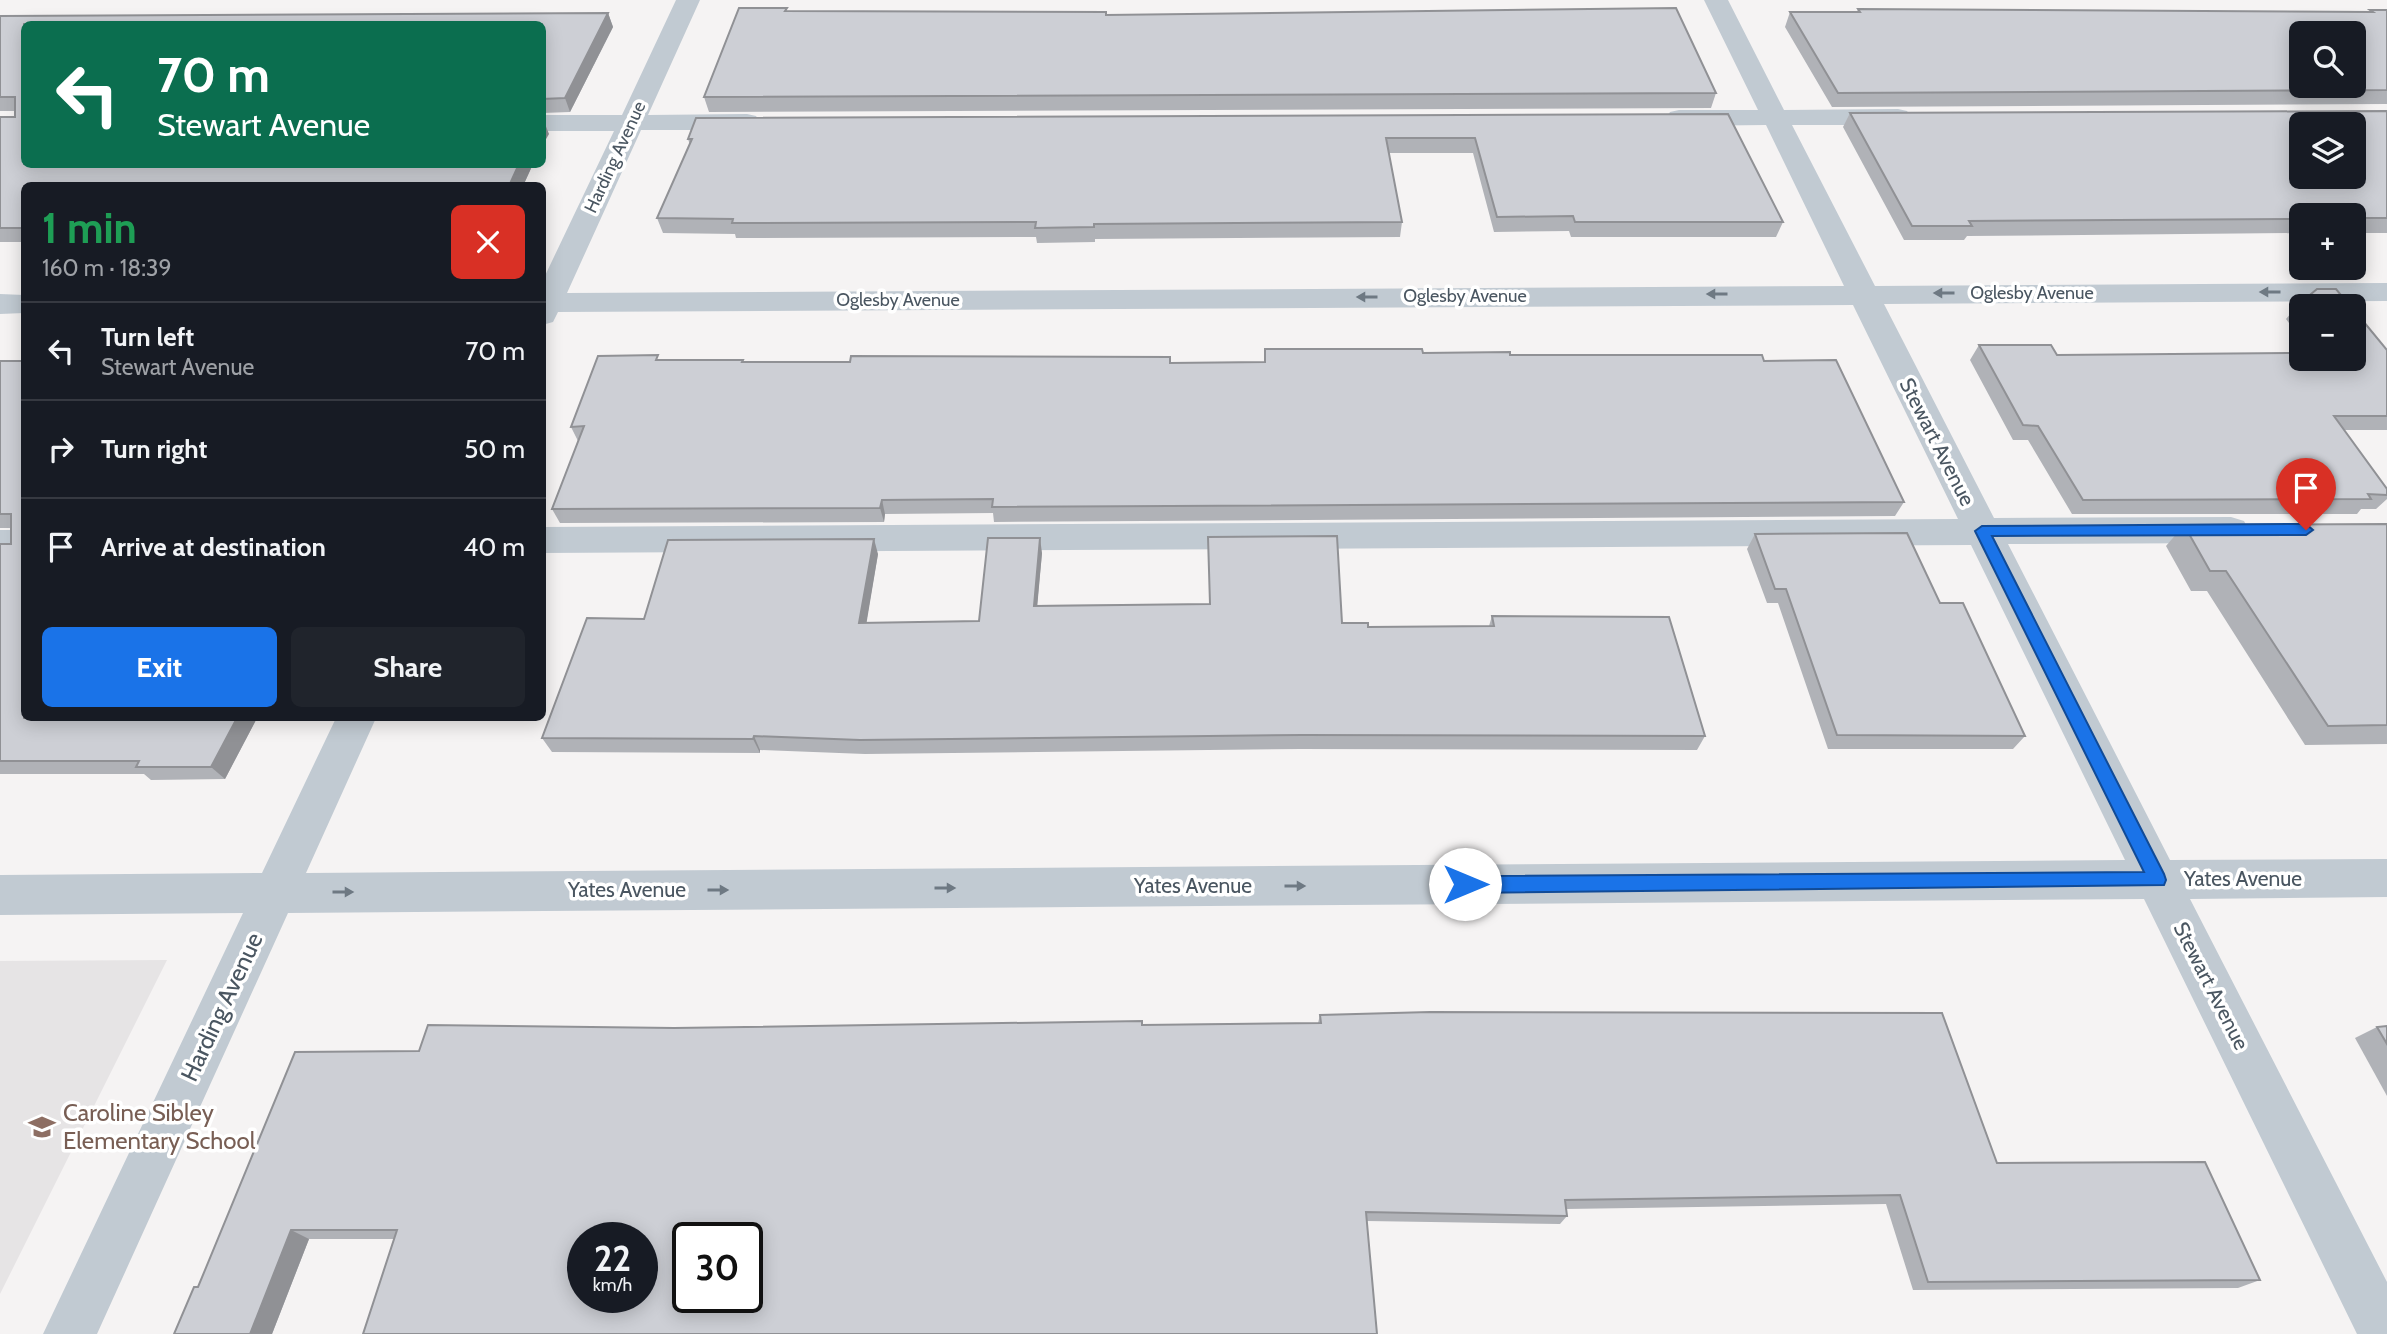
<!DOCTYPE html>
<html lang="en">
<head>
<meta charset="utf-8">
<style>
	body { margin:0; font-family:Cabin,sans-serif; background:#20242c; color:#f1f3f6; height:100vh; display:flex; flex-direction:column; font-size:26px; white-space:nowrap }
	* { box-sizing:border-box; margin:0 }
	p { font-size:23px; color:#9ea1a6 }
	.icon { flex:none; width:38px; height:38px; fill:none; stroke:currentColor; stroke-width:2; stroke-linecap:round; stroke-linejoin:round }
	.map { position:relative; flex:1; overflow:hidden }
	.details { position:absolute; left:21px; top:182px; width:525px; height:539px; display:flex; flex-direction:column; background:#171b24; border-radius:10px; box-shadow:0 4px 18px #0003 }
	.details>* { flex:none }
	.guide { position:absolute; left:21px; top:21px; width:525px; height:147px; border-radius:10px; box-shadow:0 4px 18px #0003; background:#0b6e4f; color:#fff; overflow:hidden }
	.fabs { position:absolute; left:2289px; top:21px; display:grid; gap:14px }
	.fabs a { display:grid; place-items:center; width:77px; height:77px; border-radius:10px; background:#171b24; box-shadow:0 4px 18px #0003; font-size:35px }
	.speed { position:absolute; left:567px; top:1222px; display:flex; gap:14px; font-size:35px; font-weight:700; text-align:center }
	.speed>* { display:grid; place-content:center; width:91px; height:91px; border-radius:50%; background:#171b24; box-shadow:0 4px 18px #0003; line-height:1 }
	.speed small { font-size:18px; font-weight:400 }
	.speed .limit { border:4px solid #111; border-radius:10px; background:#fff; color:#111 }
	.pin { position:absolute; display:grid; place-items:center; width:60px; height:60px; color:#fff; margin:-72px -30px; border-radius:50% 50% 50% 0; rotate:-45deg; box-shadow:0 0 7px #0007 }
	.pin .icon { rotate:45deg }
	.me { position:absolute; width:77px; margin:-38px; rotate:90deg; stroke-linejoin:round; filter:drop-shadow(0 0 5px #0008) }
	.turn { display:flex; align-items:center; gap:24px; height:147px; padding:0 21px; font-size:32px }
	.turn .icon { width:91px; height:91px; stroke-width:2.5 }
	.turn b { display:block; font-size:49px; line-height:60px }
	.round { display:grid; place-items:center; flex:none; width:74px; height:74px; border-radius:10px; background:#20242c }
	.summary { display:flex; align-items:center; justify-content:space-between; height:119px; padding:0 21px }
	h1 { font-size:42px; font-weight:800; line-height:52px; color:#1e9e55 }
	.button { display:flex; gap:14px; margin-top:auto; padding:14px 21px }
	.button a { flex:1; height:80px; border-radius:10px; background:#1a73e8; color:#fff; font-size:28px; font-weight:800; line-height:80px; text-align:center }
	.button a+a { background:#20242c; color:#f1f3f6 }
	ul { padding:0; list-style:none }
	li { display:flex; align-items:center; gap:21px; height:98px; padding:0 21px; border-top:2px solid #363941 }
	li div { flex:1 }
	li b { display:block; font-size:26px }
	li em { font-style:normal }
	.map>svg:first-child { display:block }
	.education { fill:#e6e4e5 }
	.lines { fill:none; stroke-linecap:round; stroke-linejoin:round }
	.minor { fill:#c1cad2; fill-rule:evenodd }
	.wall { fill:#b0b2b7 }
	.shaded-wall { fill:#909195 }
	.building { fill:#cdcfd5; stroke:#909195; stroke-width:2; fill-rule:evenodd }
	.oneway { fill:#6e7983 }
	.route { fill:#1a73e8; stroke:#114b97; stroke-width:2 }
	.labels { text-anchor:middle; stroke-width:7; stroke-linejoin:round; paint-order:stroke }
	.far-street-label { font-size:18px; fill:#4a5661; stroke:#fff }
	.street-label { font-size:21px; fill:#4a5661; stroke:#fff }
	.near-street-label { font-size:24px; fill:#4a5661; stroke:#fff }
	.near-education-label { font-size:24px; fill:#785e54; stroke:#fff; text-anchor:start }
</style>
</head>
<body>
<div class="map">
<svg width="2387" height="1334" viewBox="0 0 2387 1334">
	<rect width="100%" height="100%" fill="#f5f3f3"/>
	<!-- education -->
	<path class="education" d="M167,960L0,1294V961Z"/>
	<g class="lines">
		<!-- minor -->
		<g class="minor">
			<path d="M676,0H700L648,115L747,114L756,116L760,122L756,128L747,130H641L567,293L1844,286L1766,125L1679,126L1670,124L1666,118L1670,112L1679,110H1758L1704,0H1728L1784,110L1898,109L1907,111L1911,117L1907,123L1898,125H1792L1875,286L2387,283V301L1884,304L1994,518L2231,517L2244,521L2249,530L2244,539L2231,543L2008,544L2170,860L2387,859V897L2190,899L2387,1282V1334H2357L2144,899L288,913L97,1334H43L243,913L0,915V875L262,873L336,718H376L306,873L2125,860L1971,545L542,553V527L1958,519L1853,305L558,312L553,322L542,325V282L614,131H542V115H622Z"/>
			<path d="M0,294L24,295V313L0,314Z"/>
			<rect x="0" y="530" width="24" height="26"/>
		</g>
	</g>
	<!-- wall -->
	<g class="wall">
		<path d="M1858,9L2369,12L2370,10H2387V104L1832,107L1785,27L1790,12H1857Z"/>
		<path d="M787,11L1106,15L1716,93L1711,108L709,112L704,97Z"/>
		<path d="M608,13L613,27L570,112L542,113V24H24L533,164L523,186H24V242H0V117H15V111H0V16Z"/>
		<path d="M2387,111V233H2354V215H2301V233L1967,236L1964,240H1904L1843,127L1850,113Z"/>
		<path d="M1728,114L1783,222L1776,237H1571L1569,231L1494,232L1473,153H1389L1402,222L1400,237L1095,239V242L1037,243L1036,237L736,238L735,234L663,233L657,218L690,145L688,139Z"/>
		<path d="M2298,305L2301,306V339L2286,319Z"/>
		<path d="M1979,345L2057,355L2301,359L2387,350V430H2344L2387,489V499L2376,509H2361L2357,514H2072L2028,440H2013L1970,360Z"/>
		<path d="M1265,349L1764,361L1904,502L1895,516L994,522L993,513L885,514L884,522L560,523L552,509L578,441L571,427L660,360H743L744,362L1170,363L1264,362Z"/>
		<path d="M0,361L24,718H257L225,779L151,780L144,774H0V544H11V528H0Z"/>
		<path d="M2387,524V744L2305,745L2207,591H2191L2166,546L2184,525Z"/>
		<path d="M1755,534L1940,603L2025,736L2013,749H1828L1778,603H1767L1747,549Z"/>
		<path d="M1208,537L1342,623L1368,627L1489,626L1492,616L1705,736L1697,750L1300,749L865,754L760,750V753L552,752L542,738L644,619L878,554L866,623L979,621L1042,553L1037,605L1210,604Z"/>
		<path d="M1320,1015L1997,1163L2260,1280L2238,1288L1913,1290L1886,1204L1566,1209L1567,1216L1560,1224L1367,1221L394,1239H309L272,1334H174L198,1287L419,1051L674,1028L1318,1023Z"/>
		<path d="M2387,1026V1096L2355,1038L2377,1027Z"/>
	</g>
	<!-- shaded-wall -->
	<g class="shaded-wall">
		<path d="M608,13L613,27L570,112L565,98Z"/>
		<path d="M543,119L549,134L542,146V120Z"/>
		<path d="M519,164H533L523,186H509Z"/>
		<path d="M882,500L885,514L884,522L880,508Z"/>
		<path d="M1040,538L1042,553L1036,620L1034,606Z"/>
		<path d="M874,539L878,554L864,638L859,623Z"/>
		<path d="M237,718H257L225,779L211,767Z"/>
		<path d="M754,736L760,750V753L753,739Z"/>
		<path d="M291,1230L309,1239L272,1334H250Z"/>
	</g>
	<!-- building -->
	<g class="building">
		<path d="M739,8H787L785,11L1106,12V15L1676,8L1716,93L704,97Z"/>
		<path d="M1858,9L2373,12L2370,10H2387V90L1838,93L1790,12H1860ZM2301,33H2354V86H2301Z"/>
		<path d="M608,13L565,98L542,99V24H24V164H519L509,186H24V228H0V117H15V97H0V16Z"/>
		<path d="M2387,111V218H2354V215H2301V219L1969,221L1972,226H1912L1850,113ZM2301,124H2354V177H2301Z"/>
		<path d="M1728,114L1783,222H1575L1573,216L1497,217L1475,138H1386L1402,222L1094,224V227L1035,228L1036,222L732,223L733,219L657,218L692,139H688L696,118Z"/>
		<path d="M2317,289H2336L2350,306H2301V309L2298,305Z"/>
		<path d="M2354,310L2387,350V416H2334L2387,489V495L2368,494L2371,499L2083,500L2038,426L2023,425L1979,345H2051L2057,355L2301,353V359H2354Z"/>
		<path d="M1265,349H1422L1423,353L1510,352V355H1762L1764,361L1836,360L1904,502L992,507L993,499L882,500L880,508L552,509L584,426L571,427L598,356L658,355L656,360H743L742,362H850L851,356L1170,357V363L1265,362Z"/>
		<path d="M0,361H24V718H237L211,767H136L139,761H0V544H11V514H0Z"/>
		<path d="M2387,524V725L2328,726L2226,571H2210L2184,525Z"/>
		<path d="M1907,533L1940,603H1963L2025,736L1837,735L1786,589H1775L1755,534Z"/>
		<path d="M1337,536L1342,623H1368V627L1494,626L1492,616L1669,617L1705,736L1302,735L860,740L754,736L753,739L542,738L587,618L644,619L668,540L874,539L859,623L979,621L988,538H1040L1034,606L1210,604L1208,537Z"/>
		<path d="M1430,1012L1942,1013L1997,1163L2205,1162L2260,1280L1928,1282L1900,1195L1565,1200L1567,1216L1366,1212L1377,1334H363L397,1230H291L250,1334H174L194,1287H198L295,1052L419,1051L428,1025L674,1028L1142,1021V1025L1321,1023L1320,1015ZM583,1237H642V1297H583ZM688,1237H747V1297H688Z"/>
		<path d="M2387,1026V1044L2377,1027Z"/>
	</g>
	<!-- one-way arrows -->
	<defs><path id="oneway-solid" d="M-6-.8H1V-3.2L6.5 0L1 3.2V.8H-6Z" transform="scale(1.75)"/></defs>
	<g class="oneway">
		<use href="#oneway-solid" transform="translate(2270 292) rotate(180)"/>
		<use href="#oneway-solid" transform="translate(1944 293) rotate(180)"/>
		<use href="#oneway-solid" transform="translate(1717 294) rotate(180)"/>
		<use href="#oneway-solid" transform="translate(1367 297) rotate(180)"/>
		<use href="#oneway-solid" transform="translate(1295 886)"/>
		<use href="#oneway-solid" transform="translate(945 888)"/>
		<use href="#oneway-solid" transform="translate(718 890)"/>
		<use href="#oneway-solid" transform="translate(343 892)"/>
	</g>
	<!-- route -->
	<path class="route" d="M2306,524L2313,530L2306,535L1992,536L2164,874L2166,880L2164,885L1465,893L1459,890L1456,884L1459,879L1465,876L2144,872L1975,531L1982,526Z"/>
	<!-- icons -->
	<defs>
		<symbol id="school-bare" viewBox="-9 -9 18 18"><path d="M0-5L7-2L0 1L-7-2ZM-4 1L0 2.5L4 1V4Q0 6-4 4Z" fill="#8d6e63" stroke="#fff" stroke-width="2.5" paint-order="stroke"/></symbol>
	</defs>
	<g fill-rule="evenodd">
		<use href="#school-bare" x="23" y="1108" width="38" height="38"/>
	</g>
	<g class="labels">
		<!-- far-street labels -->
		<g class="far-street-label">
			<text transform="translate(615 157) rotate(-65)" y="6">Harding Avenue</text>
			<text x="2032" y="299">Oglesby Avenue</text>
			<text x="1465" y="302">Oglesby Avenue</text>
			<text x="898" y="306">Oglesby Avenue</text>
		</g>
		<!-- street labels -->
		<g class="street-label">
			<text transform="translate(1937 442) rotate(63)" y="7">Stewart Avenue</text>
			<text x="2243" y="886">Yates Avenue</text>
			<text x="1193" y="893">Yates Avenue</text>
			<text x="627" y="897">Yates Avenue</text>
			<text transform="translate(2211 986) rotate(63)" y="7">Stewart Avenue</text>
		</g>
		<!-- near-street labels -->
		<g class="near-street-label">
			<text transform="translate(222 1007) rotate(-65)" y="8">Harding Avenue</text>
		</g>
		<!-- near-education labels -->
		<g class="near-education-label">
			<text x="63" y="1121">Caroline Sibley<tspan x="63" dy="28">Elementary School</tspan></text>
		</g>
	</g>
</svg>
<div class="fabs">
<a><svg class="icon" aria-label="search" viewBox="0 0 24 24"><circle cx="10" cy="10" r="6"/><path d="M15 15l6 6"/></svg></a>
<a><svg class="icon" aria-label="layers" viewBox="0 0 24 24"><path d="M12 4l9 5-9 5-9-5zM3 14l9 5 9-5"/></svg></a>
<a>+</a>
<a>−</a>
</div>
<div class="speed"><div>22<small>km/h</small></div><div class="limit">30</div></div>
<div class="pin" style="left:2306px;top:530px;background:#d93025"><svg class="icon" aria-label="arrive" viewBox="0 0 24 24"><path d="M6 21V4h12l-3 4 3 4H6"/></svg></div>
<svg class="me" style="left:1465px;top:884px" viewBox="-20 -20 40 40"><circle r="19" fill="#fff"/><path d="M0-13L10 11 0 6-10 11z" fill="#1a73e8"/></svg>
<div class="guide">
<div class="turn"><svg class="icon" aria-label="left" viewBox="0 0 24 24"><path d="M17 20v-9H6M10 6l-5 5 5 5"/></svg><div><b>70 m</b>Stewart Avenue</div></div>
</div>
<section class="details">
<div class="summary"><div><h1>1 min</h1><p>160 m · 18:39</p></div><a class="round" style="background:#d93025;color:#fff"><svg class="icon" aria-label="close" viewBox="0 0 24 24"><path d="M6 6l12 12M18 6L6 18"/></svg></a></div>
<ul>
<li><svg class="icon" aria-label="left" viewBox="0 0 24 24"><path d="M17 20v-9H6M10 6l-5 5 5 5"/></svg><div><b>Turn left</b><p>Stewart Avenue</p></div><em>70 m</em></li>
<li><svg class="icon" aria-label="right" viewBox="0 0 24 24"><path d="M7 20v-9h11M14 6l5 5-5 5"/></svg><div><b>Turn right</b></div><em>50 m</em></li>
<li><svg class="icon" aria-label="arrive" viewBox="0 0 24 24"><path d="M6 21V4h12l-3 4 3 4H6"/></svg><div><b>Arrive at destination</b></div><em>40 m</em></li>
</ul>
<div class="button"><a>Exit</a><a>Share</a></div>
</section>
</div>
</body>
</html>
